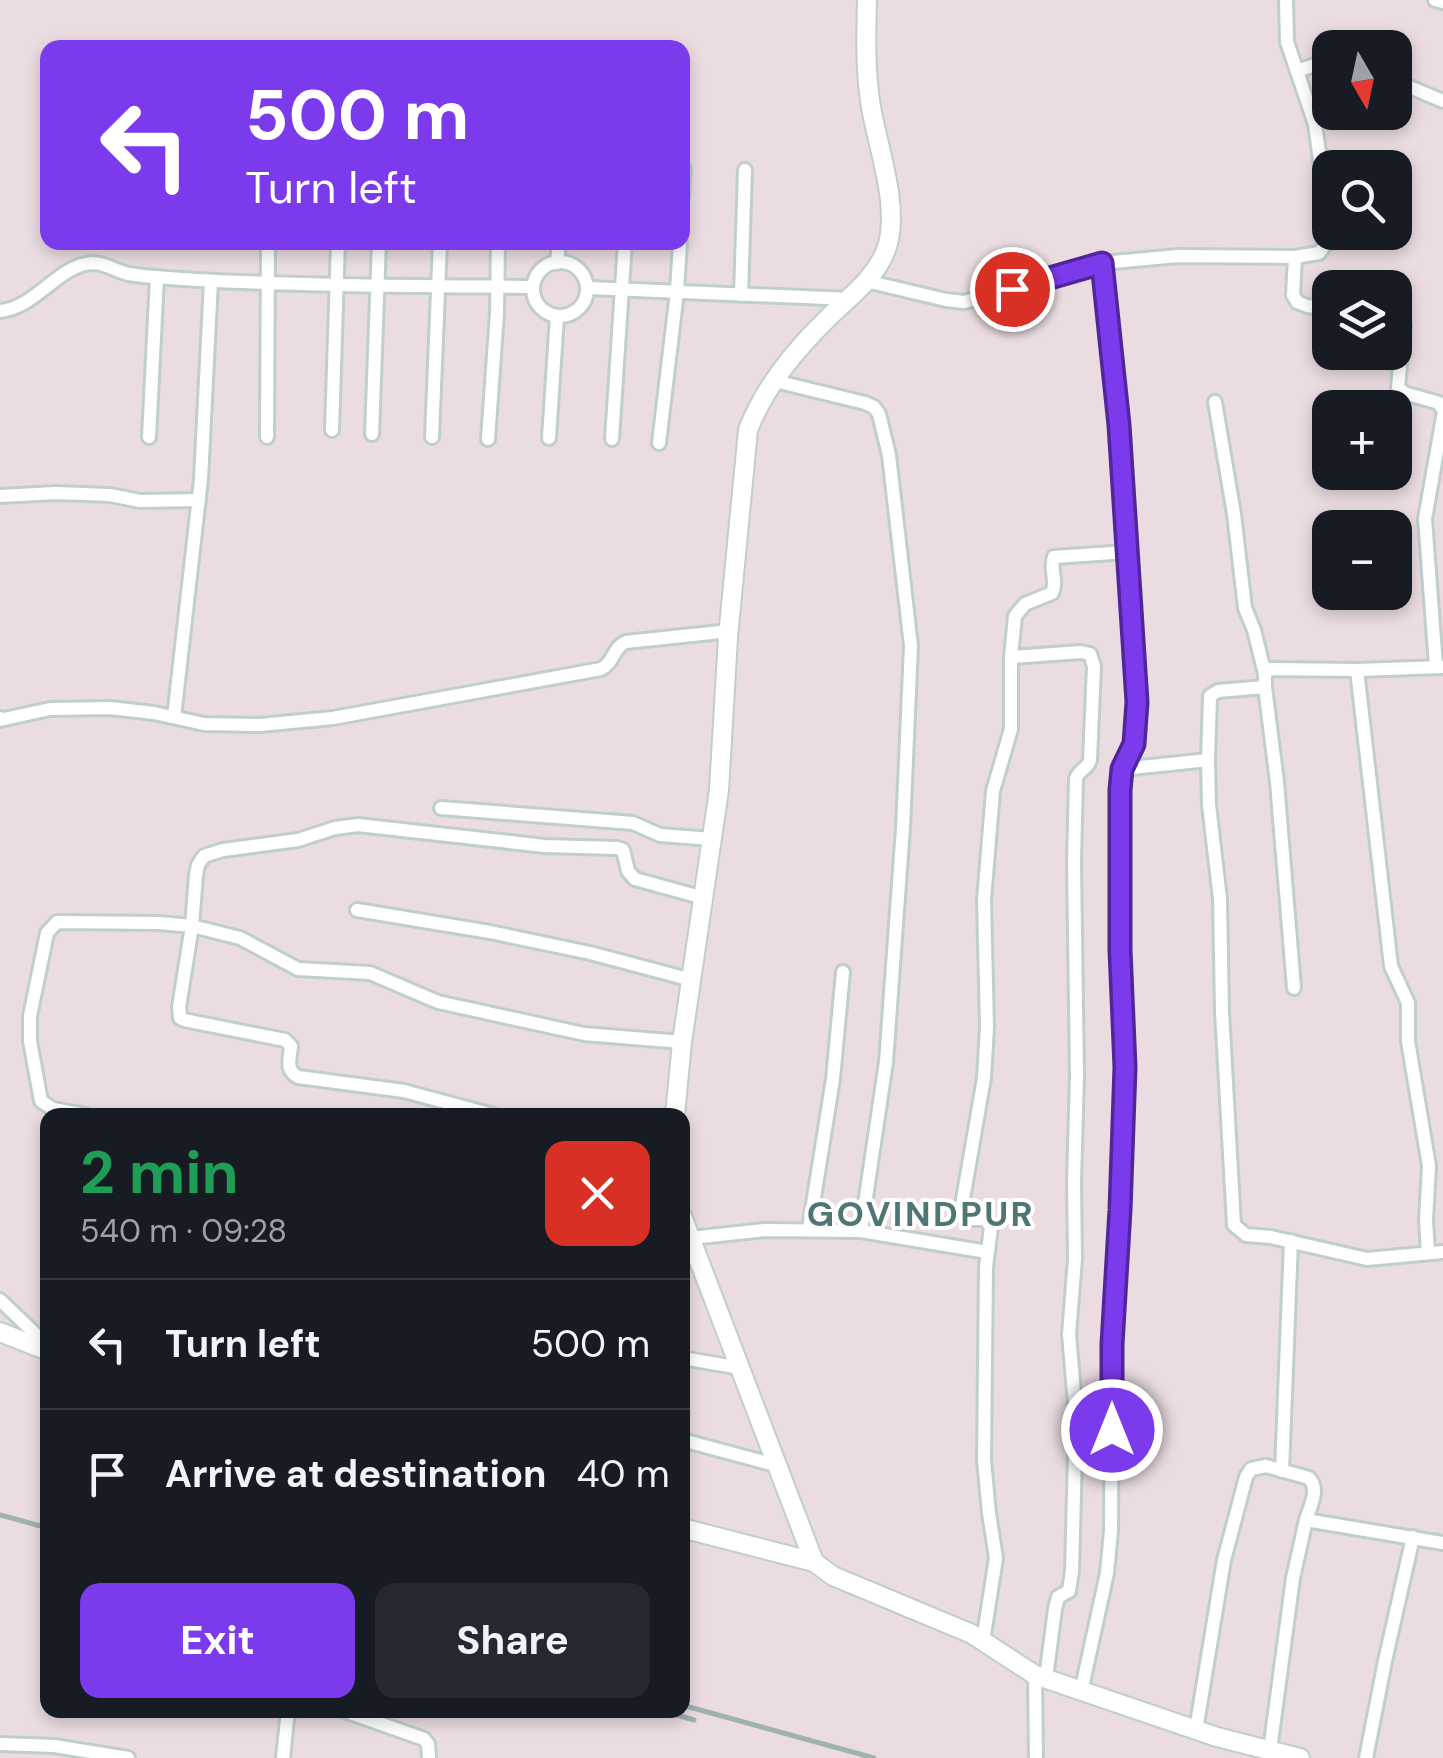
<!DOCTYPE html>
<html lang="en">
<head>
<meta charset="utf-8">
<style>
	body { margin:0; font-family:"DM Sans",sans-serif; background:#242831; color:#f1f3f6; height:100vh; display:flex; flex-direction:column; font-size:38px; white-space:nowrap }
	* { box-sizing:border-box; margin:0 }
	p { font-size:32px; color:#9ea1a6 }
	.icon { flex:none; width:55px; height:55px; fill:none; stroke:currentColor; stroke-width:2; stroke-linecap:round; stroke-linejoin:round }
	.map { position:relative; flex:1; overflow:hidden }
	.sheet { position:absolute; left:40px; top:1108px; width:650px; height:610px; display:flex; flex-direction:column; background:#171b24; border-radius:20px; box-shadow:0 5px 15px #0003 }
	.sheet>* { flex:none }
	.guide { position:absolute; left:40px; top:40px; width:650px; height:210px; border-radius:20px; box-shadow:0 5px 15px #0003; background:#7c3aed; color:#fff; overflow:hidden }
	.needle { width:65px; rotate:171deg }
	.fabs { position:absolute; left:1312px; top:30px; display:grid; gap:20px }
	.fabs a { display:grid; place-items:center; width:100px; height:100px; border-radius:20px; background:#171b24; box-shadow:0 5px 15px #0003; font-size:50px }
	.pin { position:absolute; display:grid; place-items:center; width:85px; height:85px; color:#fff; margin:-42px; border:5px solid #fff; border-radius:50%; box-shadow:0 2px 10px #0007 }
	.me { position:absolute; width:110px; margin:-55px; rotate:0deg; stroke-linejoin:round; filter:drop-shadow(0 0 8px #0008) }
	.turn { display:flex; align-items:center; gap:35px; height:210px; padding:0 40px; font-size:45px }
	.turn .icon { width:130px; height:130px; stroke-width:2.5 }
	.turn b { display:block; font-size:70px; line-height:85px }
	.round { display:grid; place-items:center; flex:none; width:105px; height:105px; border-radius:20px; background:#242831 }
	.head { display:flex; align-items:center; justify-content:space-between; height:170px; padding:0 40px }
	h1 { font-size:60px; font-weight:700; line-height:75px; color:#1e9e55 }
	.cta { display:flex; gap:20px; margin-top:auto; padding:20px 40px }
	.cta a { flex:1; height:115px; border-radius:20px; background:#7c3aed; color:#fff; font-size:40px; font-weight:700; line-height:115px; text-align:center }
	.cta a+a { background:#242831; color:#f1f3f6 }
	ul { padding:0; list-style:none }
	li { display:flex; align-items:center; gap:30px; height:130px; padding:0 40px; border-top:2px solid #363941 }
	li div { flex:1 }
	li b { display:block; font-size:38px }
	li em { font-style:normal }
	.map>svg:first-child { display:block }
	.lines { fill:none; stroke-linecap:round; stroke-linejoin:round }
	.street-casing { stroke:#c0cfce; stroke-width:18 }
	.secondary-casing { stroke:#c0cfce; stroke-width:22 }
	.street { stroke:#fff; stroke-width:12 }
	.secondary { stroke:#fff; stroke-width:18 }
	.rail { stroke:#9fb2b2; stroke-width:5 }
	.route-casing { stroke:#51269a; stroke-width:25 }
	.route { stroke:#7c3aed; stroke-width:18 }
	.labels { text-anchor:middle; stroke-width:8; stroke-linejoin:round; paint-order:stroke }
	.district-label { font-size:35px; font-weight:bold; letter-spacing:2.5px; fill:#4d7675; stroke:#fff }
</style>
</head>
<body>
<div class="map">
<svg width="1443" height="1758" viewBox="0 0 1443 1758">
	<rect width="100%" height="100%" fill="#eadce0"/>
	<g class="lines">
		<defs>
			<g id="street">
				<path d="M1435,0L1443,2"/>
				<path d="M1297,71L1315,65H1330"/>
				<path d="M1395,81L1443,101"/>
				<path d="M682,196L684,169"/>
				<path d="M1295,257L1293,295L1297,302L1307,306L1330,309"/>
				<circle cx="560" cy="289" r="27"/>
				<path d="M557,263L559,242"/>
				<path d="M866,281L946,300L964,302L1102,263L1178,256L1295,257L1319,253L1325,245L1328,217L1315,124L1287,42L1286,0"/>
				<path d="M588,288L850,299"/>
				<path d="M741,295L745,170"/>
				<path d="M0,311C36,308 59,264 93,263C106,263 117,272 129,274C152,278 175,278 198,280C309,286 421,286 533,287"/>
				<path d="M1395,317L1402,321L1404,325L1398,387L1404,393L1439,403L1443,410"/>
				<path d="M775,381L865,403L874,407L879,414L889,455L911,646L903,828L886,1062L861,1231"/>
				<path d="M1215,402L1234,514L1245,608L1254,630L1265,674"/>
				<path d="M332,430L338,242"/>
				<path d="M372,434L379,242"/>
				<path d="M149,437L157,277"/>
				<path d="M267,437L268,242"/>
				<path d="M432,437L440,242"/>
				<path d="M549,438L557,316"/>
				<path d="M488,439L497,313L498,242"/>
				<path d="M612,439L625,242"/>
				<path d="M659,443L677,292L680,242"/>
				<path d="M0,496L56,493L110,495L140,501L199,500"/>
				<path d="M1011,657L1081,652L1090,654L1094,666L1090,760C1088,769 1078,770 1076,779L1074,862L1077,1076L1074,1182L1075,1259L1069,1334L1076,1416L1072,1571L1069,1591L1058,1597L1055,1609L1046,1678"/>
				<path d="M1436,666L1425,519L1443,417"/>
				<path d="M1357,670L1391,966L1408,1003V1041L1429,1166L1426,1220L1428,1253"/>
				<path d="M1265,687L1277,782L1294,988"/>
				<path d="M174,717L201,479L211,281"/>
				<path d="M0,718V720L50,709L110,708L154,713L204,724L260,725L333,718L601,669C614,663 613,647 626,642L730,631"/>
				<path d="M1208,760L1209,805L1220,899L1222,1012L1234,1225L1246,1235L1271,1237L1367,1259L1443,1252"/>
				<path d="M1122,769L1208,760L1210,696L1218,691L1265,687V674L1269,669L1357,670L1443,667"/>
				<path d="M441,808L633,823L660,835L712,839"/>
				<path d="M357,910L490,932L590,953L692,980"/>
				<path d="M86,1115L53,1109L41,1101L30,1041V1016L47,933L57,922L159,923L192,926L240,938L298,969L370,973L438,1002L584,1034L682,1042"/>
				<path d="M493,1115L404,1091L298,1077C285,1070 290,1059 291,1046L285,1040L184,1020L180,1018L179,1007L192,926L196,875L198,865L204,856L223,850L298,840L335,828L358,825L545,846L617,848L623,850L628,871L635,879L704,898"/>
				<path d="M809,1229L833,1079L843,972"/>
				<path d="M691,1238L765,1230L861,1231L987,1252"/>
				<path d="M0,1300L48,1346"/>
				<path d="M682,1358L741,1368"/>
				<path d="M682,1440L779,1466"/>
				<path d="M1282,1471L1291,1241"/>
				<path d="M983,1641L996,1558L989,1513L984,1460L986,1267L991,1227L985,1219H968L964,1216L962,1205L984,1078L987,1027L984,900L993,791L1011,729V657L1015,616L1025,604L1052,593C1058,581 1049,568 1054,557L1128,552"/>
				<path d="M1035,1675L1036,1758"/>
				<path d="M1081,1692L1107,1573L1111,1531L1112,1344L1121,1211L1125,1067L1120,950L1119,790L1122,769L1134,743L1137,703L1119,425L1102,263"/>
				<path d="M342,1710L424,1739L428,1744L429,1758"/>
				<path d="M1196,1730L1224,1560L1246,1477L1251,1469L1266,1466L1309,1478C1320,1490 1310,1506 1306,1520"/>
				<path d="M0,1744L54,1746L128,1758"/>
				<path d="M1270,1750L1293,1578L1306,1520L1443,1543"/>
				<path d="M283,1758L288,1710"/>
				<path d="M1366,1758L1385,1661L1413,1537"/>
			</g>
			<g id="secondary">
				<path d="M675,1115L682,1042L719,790L728,637L748,430C764,388 795,350 827,319C848,298 875,279 886,250C901,209 878,149 871,107C865,71 866,36 867,0"/>
				<path d="M682,1216L814,1562L833,1576L972,1634L1035,1675L1217,1737L1300,1758"/>
				<path d="M0,1332L48,1351"/>
				<path d="M682,1528L814,1562"/>
			</g>
		</defs>
		<!-- street casing -->
		<use href="#street" class="street-casing"/>
		<!-- secondary casing -->
		<use href="#secondary" class="secondary-casing"/>
		<!-- street -->
		<use href="#street" class="street"/>
		<!-- secondary -->
		<use href="#secondary" class="secondary"/>
		<!-- rail -->
		<g class="rail">
			<path d="M0,1515L48,1528"/>
			<path d="M682,1705L874,1758"/>
			<path d="M660,1710L694,1720"/>
		</g>
	</g>
	<g class="lines">
		<defs>
			<path id="route" d="M1012,289L1102,263L1119,425L1137,702L1134,744L1122,769L1120,790V950L1125,1067L1120,1210L1112,1344V1430"/>
		</defs>
		<!-- route casing -->
		<use href="#route" class="route-casing"/>
		<!-- route -->
		<use href="#route" class="route"/>
	</g>
	<g class="labels">
		<!-- district labels -->
		<g class="district-label">
			<text x="921" y="1226">GOVINDPUR</text>
		</g>
	</g>
</svg>
<div class="fabs">
<a><svg class="needle" viewBox="-14 -14 28 28"><path d="M0-13l5 13h-10z" fill="#e53935"/><path d="M0 13l5-13h-10z" fill="#9ea1a6"/></svg></a>
<a><svg class="icon" aria-label="search" viewBox="0 0 24 24"><circle cx="10" cy="10" r="6"/><path d="M15 15l6 6"/></svg></a>
<a><svg class="icon" aria-label="layers" viewBox="0 0 24 24"><path d="M12 4l9 5-9 5-9-5zM3 14l9 5 9-5"/></svg></a>
<a>+</a>
<a>−</a>
</div>
<div class="pin" style="left:1012px;top:289px;background:#d93025"><svg class="icon" aria-label="arrive" viewBox="0 0 24 24"><path d="M6 21V4h12l-3 4 3 4H6"/></svg></div>
<svg class="me" style="left:1112px;top:1430px" viewBox="-20 -20 40 40"><circle r="17" fill="#7c3aed" stroke="#fff" stroke-width="3"/><path d="M0-11L8 9 0 5-8 9z" fill="#fff"/></svg>
<div class="guide">
<div class="turn"><svg class="icon" aria-label="left" viewBox="0 0 24 24"><path d="M17 20v-9H6M10 6l-5 5 5 5"/></svg><div><b>500 m</b>Turn left</div></div>
</div>
<section class="sheet">
<div class="head"><div><h1>2 min</h1><p>540 m · 09:28</p></div><a class="round" style="background:#d93025;color:#fff"><svg class="icon" aria-label="close" viewBox="0 0 24 24"><path d="M6 6l12 12M18 6L6 18"/></svg></a></div>
<ul>
<li><svg class="icon" aria-label="left" viewBox="0 0 24 24"><path d="M17 20v-9H6M10 6l-5 5 5 5"/></svg><div><b>Turn left</b></div><em>500 m</em></li>
<li><svg class="icon" aria-label="arrive" viewBox="0 0 24 24"><path d="M6 21V4h12l-3 4 3 4H6"/></svg><div><b>Arrive at destination</b></div><em>40 m</em></li>
</ul>
<div class="cta"><a>Exit</a><a>Share</a></div>
</section>
</div>
</body>
</html>
